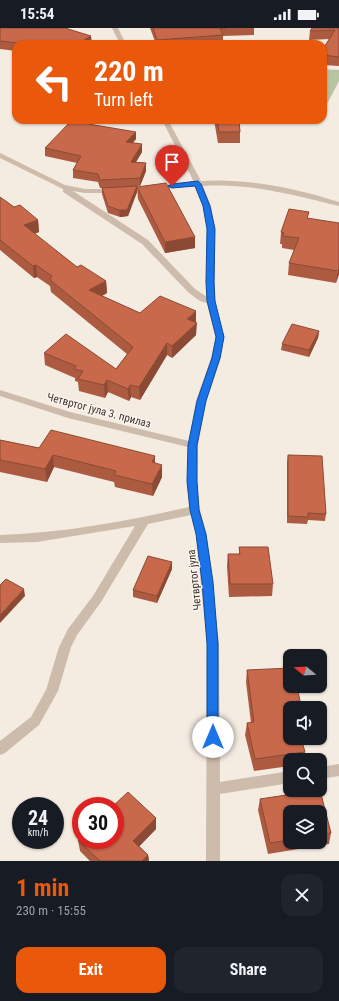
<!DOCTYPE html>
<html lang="en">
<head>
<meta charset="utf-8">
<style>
	body { margin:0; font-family:"Roboto Condensed",sans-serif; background:#20242c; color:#f1f3f6; height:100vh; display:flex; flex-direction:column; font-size:15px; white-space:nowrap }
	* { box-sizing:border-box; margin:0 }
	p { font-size:13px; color:#9ea1a6 }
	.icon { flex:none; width:22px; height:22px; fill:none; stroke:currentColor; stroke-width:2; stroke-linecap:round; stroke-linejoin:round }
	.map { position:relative; height:833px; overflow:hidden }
	.drawer { display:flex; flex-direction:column; background:#171b24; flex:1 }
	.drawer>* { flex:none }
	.guide { position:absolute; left:12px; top:12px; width:315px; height:84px; border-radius:12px; box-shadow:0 1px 3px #0004; background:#ea580c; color:#fff; overflow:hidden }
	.needle { width:26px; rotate:288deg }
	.buttons { position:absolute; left:283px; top:621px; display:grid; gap:8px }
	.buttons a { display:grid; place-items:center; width:44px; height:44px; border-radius:8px; background:#171b24; box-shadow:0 1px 3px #0004; font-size:20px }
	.speed { position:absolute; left:12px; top:769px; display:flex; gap:8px; font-size:20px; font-weight:700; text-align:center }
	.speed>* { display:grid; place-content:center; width:52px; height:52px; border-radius:50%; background:#171b24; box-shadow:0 1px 3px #0004; line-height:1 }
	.speed small { font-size:10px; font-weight:400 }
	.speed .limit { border:6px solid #d22; background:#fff; color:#111 }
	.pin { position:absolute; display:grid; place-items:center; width:34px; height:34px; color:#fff; margin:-41px -17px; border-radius:50% 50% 50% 0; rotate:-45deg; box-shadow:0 0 4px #0007 }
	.pin .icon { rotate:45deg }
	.me { position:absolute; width:44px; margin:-22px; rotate:0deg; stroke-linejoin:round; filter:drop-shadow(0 0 3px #0008) }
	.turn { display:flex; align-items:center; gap:14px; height:84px; padding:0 16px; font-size:18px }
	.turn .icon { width:52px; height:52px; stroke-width:2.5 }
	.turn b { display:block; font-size:28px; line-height:34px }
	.round { display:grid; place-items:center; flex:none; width:42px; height:42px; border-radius:12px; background:#20242c }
	.head { display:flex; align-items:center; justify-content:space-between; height:68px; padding:0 16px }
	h1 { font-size:24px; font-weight:700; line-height:30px; color:#ea580c }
	.cta { display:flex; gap:8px; margin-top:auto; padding:8px 16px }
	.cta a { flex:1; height:46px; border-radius:12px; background:#ea580c; color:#fff; font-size:16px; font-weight:700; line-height:46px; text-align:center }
	.cta a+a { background:#20242c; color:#f1f3f6 }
	.status { display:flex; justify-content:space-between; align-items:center; height:28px; padding:0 20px; background:#171b24; direction:ltr }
	.status svg { height:11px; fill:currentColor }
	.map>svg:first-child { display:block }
	.green { fill:#b8c4a0 }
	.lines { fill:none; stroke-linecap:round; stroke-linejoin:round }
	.minor { fill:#cdbbac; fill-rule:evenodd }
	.wall { fill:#ac5a40; fill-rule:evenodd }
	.shaded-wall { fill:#8c4a34 }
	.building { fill:#c8694b; stroke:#8c4a34 }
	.route { fill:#1a73e8; stroke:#114b97 }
	.labels { text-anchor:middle; stroke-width:3; stroke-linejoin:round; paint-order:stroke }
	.street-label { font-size:11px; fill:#3b302b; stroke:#fbf5ee }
</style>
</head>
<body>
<div class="status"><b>15:54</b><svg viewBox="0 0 49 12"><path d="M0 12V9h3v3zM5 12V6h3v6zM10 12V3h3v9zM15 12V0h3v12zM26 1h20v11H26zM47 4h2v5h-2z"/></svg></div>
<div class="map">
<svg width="339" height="833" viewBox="0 0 339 833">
	<rect width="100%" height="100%" fill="#f4ebe1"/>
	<!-- green -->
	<path class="green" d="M323,41L339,42V53L327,76H323Z"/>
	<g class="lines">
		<!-- minor -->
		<g class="minor">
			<path d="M112,0H118L126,16H120Z"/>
			<path d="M162,92H168L201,153C248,150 295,160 339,174V178C294,167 250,155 203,158L211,178L215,201V273L224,309L221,330L206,373L198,417L197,453L200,482L206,506L219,616L220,754L290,743V755L220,766V833H206L207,616L196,506L191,487L148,496L101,574L77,607L71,619L58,663L39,697L5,725L0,727V713L31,689L46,662L59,619L68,601L93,568L135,498L37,514L0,515V507C64,505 127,493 189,479L187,453L188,419L68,390L0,368V362L70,384L189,413L196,373L211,330L216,309L207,275L200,273L189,265L142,216L63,164V161L0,130V125L65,157L85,161H119L120,163L116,165H85L73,163L148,212L195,261L207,269V201L203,178L195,158L156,162L152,160L156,158L194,154Z"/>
			<path d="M339,736V748L320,751V739Z"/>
		</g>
	</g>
	<!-- wall -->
	<g class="wall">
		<path d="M0,0L92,16H16V23L0,21Z"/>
		<path d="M150,0H254V7L223,8V15L211,16H156Z"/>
		<path d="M339,0V38L323,37V21L329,11L309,12L310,3Z"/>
		<path d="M214,92H239L240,104V115H218Z"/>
		<path d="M136,111L133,115L142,124L136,134L146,135V143L140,158H137V164L128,188L120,189L108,185L102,166V160H100L98,154L73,150V142L77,135L45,128V120Z"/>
		<path d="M137,159L195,209V220L165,225L138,171Z"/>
		<path d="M0,169L14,179L38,192L39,204L34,206L77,239L106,253L107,265L102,268L140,285L196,295V307L172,330L167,327L140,372L131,369L129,373L108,364L105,370L79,363L78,354L75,353V350L45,337L44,325L116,341L127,326L51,264L50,258L37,249L34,250L0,222Z"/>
		<path d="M308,190L339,246L336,255L288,247L289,235L294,222L282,220V216H280L281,204Z"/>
		<path d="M319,303L318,310L309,329L281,322L282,316Z"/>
		<path d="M0,412L39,420L155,435L162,449L153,468L115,459L114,454L54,439L47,454L0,444Z"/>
		<path d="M288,427L326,486L325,493L308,492L307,496L287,495V434Z"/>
		<path d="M239,519L273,556L272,568L229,569L227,538L228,526H239Z"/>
		<path d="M172,541L157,575L133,569V562Z"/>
		<path d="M247,642L300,673L299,680H290L305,724L304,732H290V738L254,743L245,707L247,695H251L246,654Z"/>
		<path d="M320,762L331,805L329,816L268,826L258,782L260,771ZM290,784H320V814H290Z"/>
		<path d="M156,790V801L139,818L148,827L149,833H90L80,823L78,812Z"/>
	</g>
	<!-- shaded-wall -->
	<g class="shaded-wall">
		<path d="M91,8L92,16H77Z"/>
		<path d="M136,104V111L126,121V114Z"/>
		<path d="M142,116V124L131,142V134Z"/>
		<path d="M146,135V143L140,158V150Z"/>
		<path d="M137,158V164L128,188L120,189L119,182Z"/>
		<path d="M38,192L39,204L25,209L24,197Z"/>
		<path d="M195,209V220L165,225V214Z"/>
		<path d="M36,237L37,249L34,250L33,238Z"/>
		<path d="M339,239V246L336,255L338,243Z"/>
		<path d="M106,253L107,265L90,274L89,262Z"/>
		<path d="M196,283V295L187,291Z"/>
		<path d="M197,295L196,307L172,330V318Z"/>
		<path d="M319,303L318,310L309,329V322Z"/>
		<path d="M167,315V327L140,372L139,359Z"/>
		<path d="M107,352L108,364L105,370L104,357Z"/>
		<path d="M130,357L131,369L129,373L128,361Z"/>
		<path d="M53,427L54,439L47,454L45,441Z"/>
		<path d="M155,428V440L152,434Z"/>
		<path d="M162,437V449L153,468L152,456Z"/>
		<path d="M172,534V541L157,575V568Z"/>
		<path d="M24,561L25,568L0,595V587Z"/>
		<path d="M156,790V801L134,824L133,813Z"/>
		<path d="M148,827L149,833H142Z"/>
	</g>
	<!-- building -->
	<g class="building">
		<path d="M0,0H65L91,8L77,16H27L0,13Z"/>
		<path d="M153,0H226H220L223,7L157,12Z"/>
		<path d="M312,0H339V29L323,27V21L335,2L310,3Z"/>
		<path d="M217,92H239L240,104H219Z"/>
		<path d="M71,93L136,104L126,114L142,116L131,134L146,135L140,150L100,152L98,146L73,142L81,128L45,120Z"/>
		<path d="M166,155L195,209L165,214L137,159Z"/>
		<path d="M137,158L127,182H119L108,178L102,160Z"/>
		<path d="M0,169L14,179L20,177L38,192L24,197L77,239L81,237L106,253L89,262L140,285L160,268L196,283L187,291L197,295L172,318L167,315L139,359L130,357L128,361L107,352L104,357L78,351L83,343L74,341L76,338L44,325L66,306L116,341L133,319L50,252L52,248L36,237L33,238L0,212Z"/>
		<path d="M289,181L309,184L307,190L339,195V239L338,243L289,235L299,210L283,208L284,205L281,204Z"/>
		<path d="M292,296L319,303L309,322L282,316Z"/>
		<path d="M51,402L155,428L152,434L162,437L152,456L114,447L116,443L53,427L45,441L0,432V412L39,420Z"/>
		<path d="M288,427L322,428L326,486L308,485V489L288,488Z"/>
		<path d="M239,519H268L273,556H230L228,526H240Z"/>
		<path d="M148,528L172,534L157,568L133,562Z"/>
		<path d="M6,551L24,561L0,587V557Z"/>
		<path d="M290,640V658H297L300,673L291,674L293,680H290V710H301L305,724L255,731L247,695L254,694L247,642Z"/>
		<path d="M320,762L331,805L320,807V784H290V812L270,815L260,771Z"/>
		<path d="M128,764L156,790L133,813L148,827L142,833H100L78,812L81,809V812H115V778H113Z"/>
	</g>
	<!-- route -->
	<path class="route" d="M198,153L201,156L210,178L215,201L214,254L215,273L224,309L220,330L206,373L197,417V453L199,482L206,506L213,554L218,616V709L217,712L213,714L208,712L207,709V616L202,554L196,506L190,482L187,453L188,417L197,373L212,330L216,309L207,273L206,254L207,201L203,178L195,158L172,160L168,158L172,156Z"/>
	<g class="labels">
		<!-- street labels -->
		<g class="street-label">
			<text transform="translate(99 382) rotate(15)" y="4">Четвртог јула 3. прилаз</text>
			<text transform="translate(194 552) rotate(-96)" y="4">Четвртог јула</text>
		</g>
	</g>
</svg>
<div class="buttons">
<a><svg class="needle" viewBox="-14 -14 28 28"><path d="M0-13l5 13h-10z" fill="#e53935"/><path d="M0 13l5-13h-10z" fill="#9ea1a6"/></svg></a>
<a><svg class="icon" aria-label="sound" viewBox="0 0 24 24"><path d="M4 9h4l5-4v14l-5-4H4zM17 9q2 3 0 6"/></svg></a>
<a><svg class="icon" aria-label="search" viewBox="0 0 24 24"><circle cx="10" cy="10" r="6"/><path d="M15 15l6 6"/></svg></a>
<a><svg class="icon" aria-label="layers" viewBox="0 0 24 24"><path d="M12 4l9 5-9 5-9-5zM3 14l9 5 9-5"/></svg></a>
</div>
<div class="speed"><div>24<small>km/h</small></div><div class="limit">30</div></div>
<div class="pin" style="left:172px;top:158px;background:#d93025"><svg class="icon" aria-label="arrive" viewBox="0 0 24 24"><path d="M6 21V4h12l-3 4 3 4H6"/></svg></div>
<svg class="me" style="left:213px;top:709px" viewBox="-20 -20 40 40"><circle r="19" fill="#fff"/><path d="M0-13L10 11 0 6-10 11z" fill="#1a73e8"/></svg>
<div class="guide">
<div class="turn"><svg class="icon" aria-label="left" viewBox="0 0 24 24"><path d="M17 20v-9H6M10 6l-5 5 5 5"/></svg><div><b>220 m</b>Turn left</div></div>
</div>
</div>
<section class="drawer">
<div class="head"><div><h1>1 min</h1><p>230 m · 15:55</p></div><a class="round"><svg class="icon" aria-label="close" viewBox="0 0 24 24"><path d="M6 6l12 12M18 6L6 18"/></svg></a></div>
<div class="cta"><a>Exit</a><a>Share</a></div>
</section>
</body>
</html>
